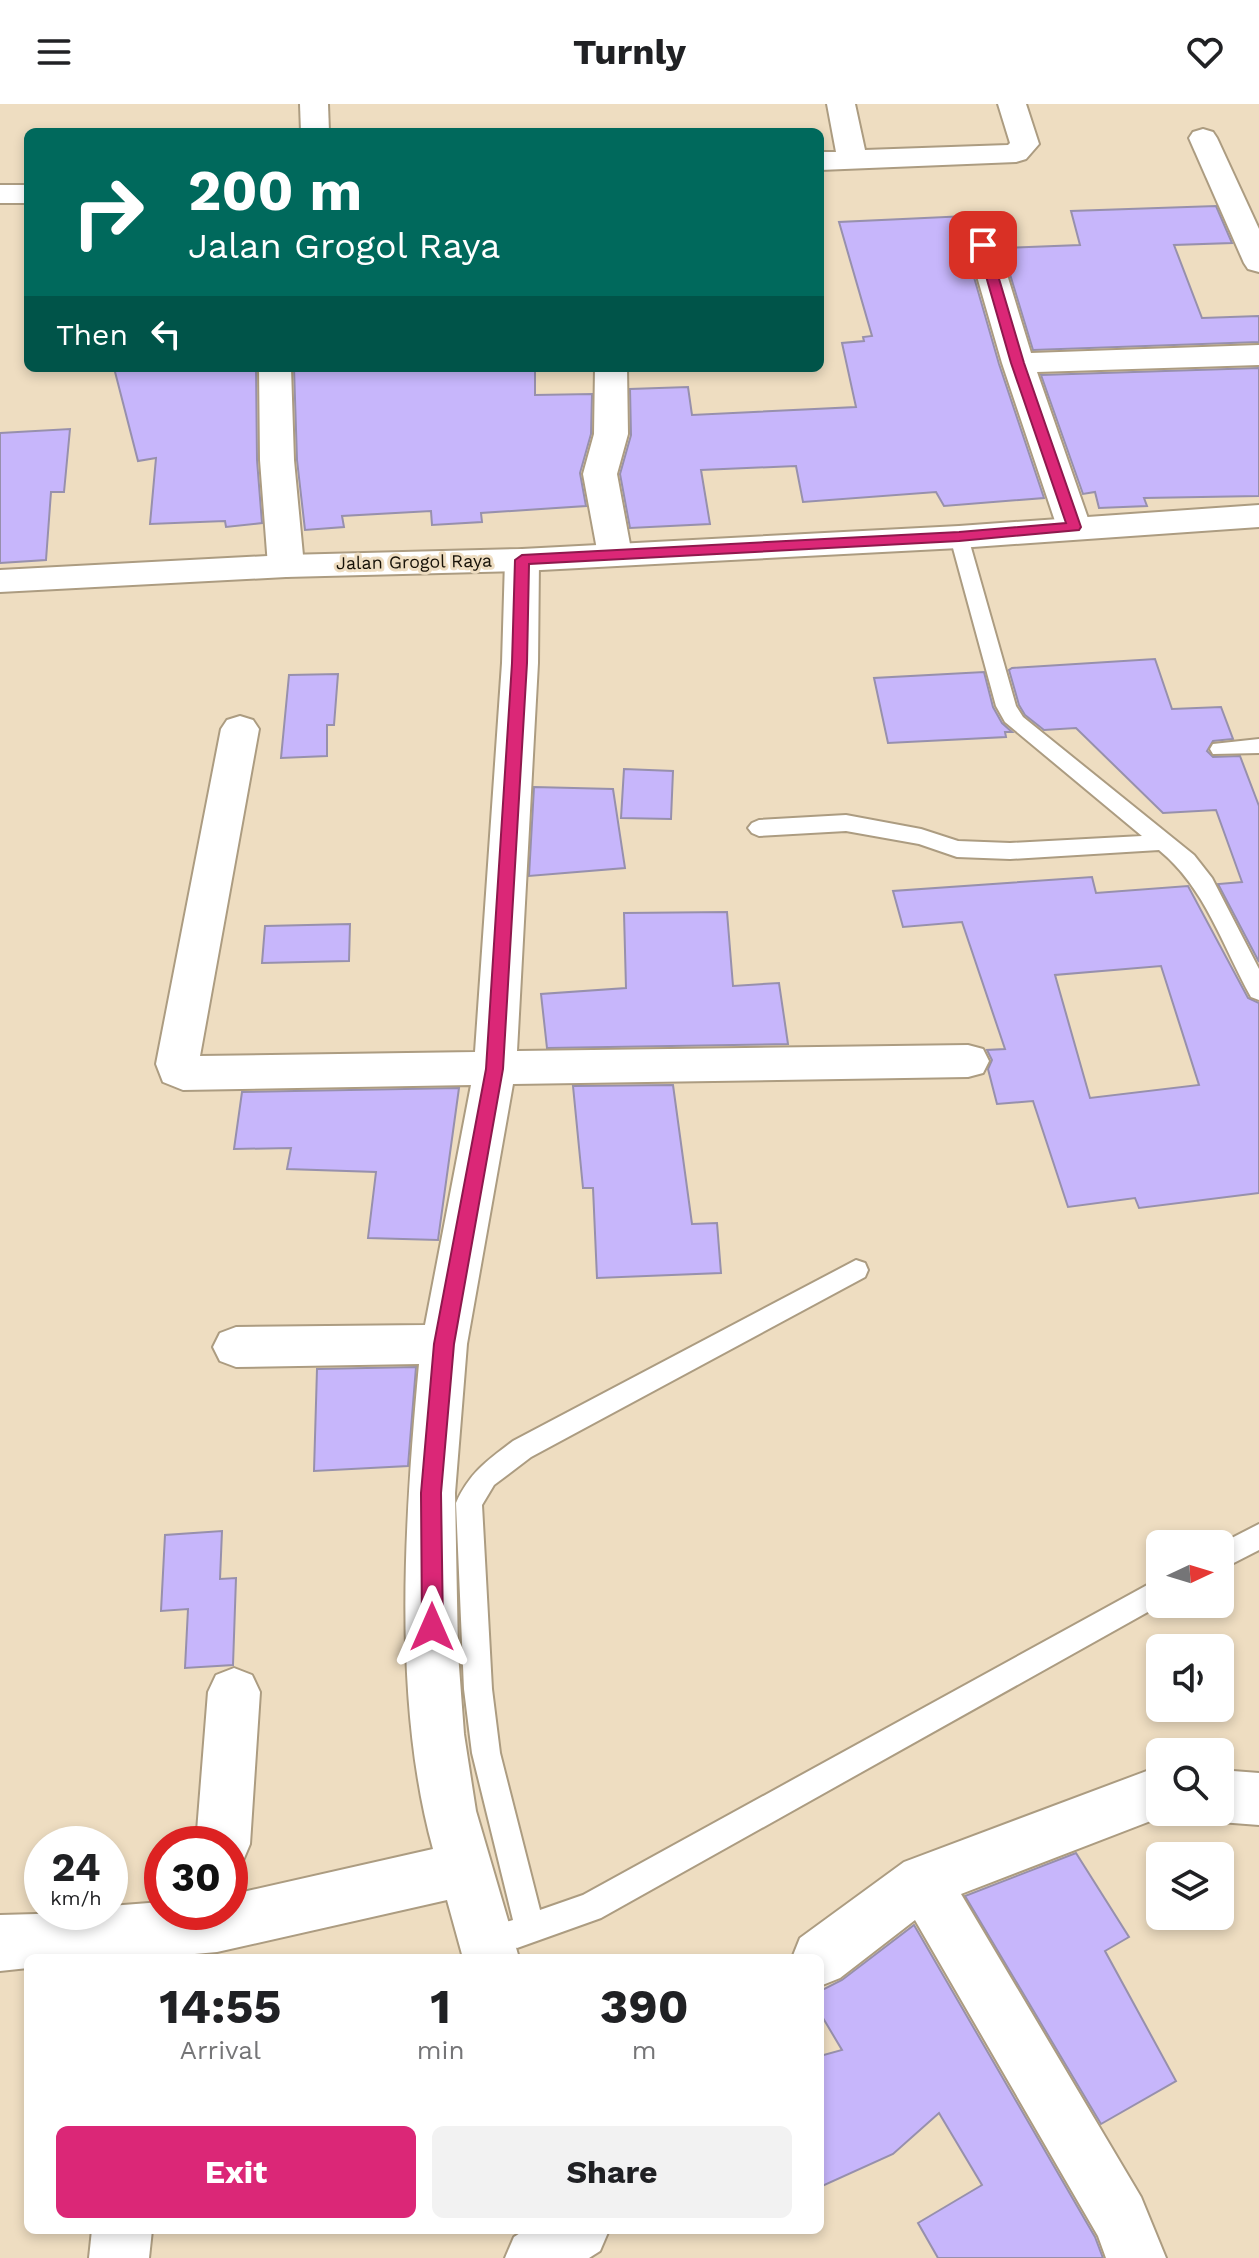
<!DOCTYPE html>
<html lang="en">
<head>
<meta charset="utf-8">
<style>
	body { margin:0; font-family:"Work Sans",sans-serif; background:#f2f2f2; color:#202124; height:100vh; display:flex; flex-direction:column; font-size:30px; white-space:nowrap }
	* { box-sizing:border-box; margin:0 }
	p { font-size:26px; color:#757577 }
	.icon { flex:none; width:44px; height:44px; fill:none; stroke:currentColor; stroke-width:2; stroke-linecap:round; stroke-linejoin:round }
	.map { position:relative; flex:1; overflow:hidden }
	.panel { position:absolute; left:24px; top:1850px; width:800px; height:280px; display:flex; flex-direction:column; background:#fff; border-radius:12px; box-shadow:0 4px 12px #0003 }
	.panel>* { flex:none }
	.hud { position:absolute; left:24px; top:24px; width:800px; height:244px; border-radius:12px; box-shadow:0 4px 12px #0003; background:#00695c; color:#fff; overflow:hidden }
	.needle { width:52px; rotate:86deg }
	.buttons { position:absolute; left:1146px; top:1426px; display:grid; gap:16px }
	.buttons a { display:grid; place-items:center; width:88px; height:88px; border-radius:12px; background:#fff; box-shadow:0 4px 12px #0003; font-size:40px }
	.speed { position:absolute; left:24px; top:1722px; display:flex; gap:16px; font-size:40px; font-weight:700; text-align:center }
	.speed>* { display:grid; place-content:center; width:104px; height:104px; border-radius:50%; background:#fff; box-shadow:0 4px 12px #0003; line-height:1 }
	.speed small { font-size:20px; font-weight:400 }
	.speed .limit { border:12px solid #d22; background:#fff; color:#111 }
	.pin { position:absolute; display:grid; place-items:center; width:68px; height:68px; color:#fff; margin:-34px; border-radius:16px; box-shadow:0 4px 12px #0006 }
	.me { position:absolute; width:88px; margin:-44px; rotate:0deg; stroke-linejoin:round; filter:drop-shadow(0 0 6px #0008) }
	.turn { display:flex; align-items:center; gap:28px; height:168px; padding:0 32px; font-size:36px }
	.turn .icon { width:104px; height:104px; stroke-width:2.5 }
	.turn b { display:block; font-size:56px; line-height:68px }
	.then { display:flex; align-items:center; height:76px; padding:0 32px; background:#0003; gap:16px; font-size:30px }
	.eta { display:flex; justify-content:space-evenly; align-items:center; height:136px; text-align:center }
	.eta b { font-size:48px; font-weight:700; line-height:56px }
	.cta { display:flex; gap:16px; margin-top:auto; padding:16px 32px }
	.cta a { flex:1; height:92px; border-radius:12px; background:#db2777; color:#fff; font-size:32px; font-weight:700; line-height:92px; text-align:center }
	.cta a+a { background:#f2f2f2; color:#202124 }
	header { display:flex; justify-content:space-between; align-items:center; height:104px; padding:0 32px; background:#fff; font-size:36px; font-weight:700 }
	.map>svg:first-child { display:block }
	.building { fill:#c7b6fb; stroke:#9790ac; stroke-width:2; fill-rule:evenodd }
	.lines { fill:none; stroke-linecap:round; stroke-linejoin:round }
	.lane-casing { stroke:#ac9c81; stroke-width:4 }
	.street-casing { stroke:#ac9c81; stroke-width:4 }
	.secondary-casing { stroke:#ac9c81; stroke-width:4 }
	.lane { fill:#fff; fill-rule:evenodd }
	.street { fill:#fff; fill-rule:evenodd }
	.secondary { fill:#fff; fill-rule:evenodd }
	.route { fill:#db2777; stroke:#8e194d; stroke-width:2 }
	.labels { text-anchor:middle; stroke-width:6; stroke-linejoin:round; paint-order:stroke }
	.far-street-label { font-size:18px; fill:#171208; stroke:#eeddc1 }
</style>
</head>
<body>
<header><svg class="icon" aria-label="menu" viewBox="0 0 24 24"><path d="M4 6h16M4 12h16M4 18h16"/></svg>Turnly<svg class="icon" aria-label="heart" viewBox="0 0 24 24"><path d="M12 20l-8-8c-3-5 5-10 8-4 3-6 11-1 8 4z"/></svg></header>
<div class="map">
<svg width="1259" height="2154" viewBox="0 0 1259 2154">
	<rect width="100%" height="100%" fill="#eeddc1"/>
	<!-- building -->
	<g class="building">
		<path d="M1216,102L1232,139L1174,141L1202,214L1259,212V238L1033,246L1002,144L1080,141L1071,107Z"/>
		<path d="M967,112L973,132L965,142L999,260L1044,394L944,402L936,388L803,398L796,362L701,366L710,420L630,424L620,370L631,331L630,285L688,283L692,311L856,303L842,239L864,237L863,233L872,232L839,118Z"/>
		<path d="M114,264H256L257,356L262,419L226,423L225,417L150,420L156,354L138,357Z"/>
		<path d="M294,264H535V291L592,290L591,330L580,369L586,402L481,409L482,418L432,421L431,407L342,412L344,423L305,426L297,356Z"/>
		<path d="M1259,264V392L1144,394L1147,402L1099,404L1095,388L1083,390L1041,271Z"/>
		<path d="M70,325L64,388H51L46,456L0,459V329Z"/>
		<path d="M1155,555L1172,605L1221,603L1233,635L1213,637L1207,647L1213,653L1240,652L1259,702V858L1218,780L1242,778L1216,706L1163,709L1076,624L1044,626L1025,611L1019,601L1009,566L1012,564Z"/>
		<path d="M984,568L993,603L1002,619L1012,628H1005L1006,633L888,639L874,574Z"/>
		<path d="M338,570L334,621H327V652L281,654L289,571Z"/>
		<path d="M624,665L673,667L671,715L621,714Z"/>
		<path d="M534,683L613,685L625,764L529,772Z"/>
		<path d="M1092,773L1096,789L1188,782L1248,894L1259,899V1089L1139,1104L1135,1094L1068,1103L1033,997L997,1000L988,965L992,956L987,946L1005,945L962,818L903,823L893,787ZM1161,862L1199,981L1090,994L1055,871Z"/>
		<path d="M727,808L733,882L779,879L788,940L547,944L541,890L626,884L624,809Z"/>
		<path d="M350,820L349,857L262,859L265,822Z"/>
		<path d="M673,981L692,1120L717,1119L721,1169L597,1174L593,1084H583L573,982Z"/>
		<path d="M459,984L438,1136L368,1134L376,1068L287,1065L291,1044L234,1045L242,988Z"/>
		<path d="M416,1263L408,1362L314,1367L317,1265Z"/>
		<path d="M222,1427L220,1475L236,1474L233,1561L185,1564L188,1505L161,1507L165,1431Z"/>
		<path d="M1076,1749L1129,1833L1105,1847L1176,1977L1101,2020L965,1792Z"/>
		<path d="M914,1821L1095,2133L1103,2154H938L918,2119L982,2081L939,2009L893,2050L820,2083V1952L842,1946L820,1909V1887L842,1876Z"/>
	</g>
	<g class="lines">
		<defs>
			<g id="lane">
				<path d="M959,427L968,433L1016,602L1023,613L1194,751L1212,774L1259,865V896L1251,893C1223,843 1205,783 1159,746L1010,755L957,753L919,740L846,727L759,732L752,729L748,724L752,719L759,716L846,711L921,725L958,737L1010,739L1142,732L1005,618L996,602L950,433Z"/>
				<path d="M1259,635V649L1213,650L1210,645L1213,640Z"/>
				<path d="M856,1156L865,1159L868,1166L865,1173L531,1353L494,1381L482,1401L492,1585L500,1649L540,1806L583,1791L1160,1474L1162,1500L601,1814L517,1844L506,1840L502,1829L506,1818L513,1816L472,1649L464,1585L456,1399C470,1368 487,1357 513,1337Z"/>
				<path d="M1259,1420V1446L1220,1466V1440Z"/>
			</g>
			<g id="street">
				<path d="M300,0H328L329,28H301Z"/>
				<path d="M827,0H855L865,46L1008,41L1010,39L998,0H1026L1039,40L1026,55L1016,58L820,66V48H836Z"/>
				<path d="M1203,25L1213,28L1217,34L1259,125V168L1248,165L1244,159L1189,34L1193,28Z"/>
				<rect x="0" y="81" width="28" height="18"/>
				<path d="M983,132L994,135L998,141L1031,249L1259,241V261L1037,268L1091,423L1086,431L1074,434L1062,431L1057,423L1002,259L968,141L972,135Z"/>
				<path d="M259,264H291L294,356L304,462L298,470L286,473L274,470L268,462L260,356Z"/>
				<path d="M595,264H627L628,330L617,370L632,451L627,459L615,462L603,459L598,451L583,370L594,330Z"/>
				<path d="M522,445L534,448L539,456L538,559L517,947L968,941L983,945L989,957L983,969L968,973L513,980L467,1240L455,1389L458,1549L464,1630L476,1707L519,1854H463L447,1796L217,1848L150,1854H28V1864L0,1867V1811L110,1808V1802L162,1798V1808H230V1791L433,1745C392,1597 405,1412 419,1260L236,1263L220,1257L213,1243L220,1229L236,1223L425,1221L471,981L183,986L163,978L156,960L221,625L227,616L240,612L253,616L259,625L200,952L475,948L502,559L505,456L510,448Z"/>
				<path d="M234,1564L252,1571L260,1588L250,1740L242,1759L230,1764V1740H196L208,1588L216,1571Z"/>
				<path d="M1160,1662V1708H1174L961,1790L1141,2093L1166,2154H1106L1098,2132L915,1816L840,1874L820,1882V1854H792L800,1834L904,1758Z"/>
				<path d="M1220,1666L1259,1669V1721L1220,1718L1201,1710L1200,1708H1220Z"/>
				<path d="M92,2126H152L149,2154H89Z"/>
				<path d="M525,2126H609L600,2147L589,2154H505L514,2133Z"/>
			</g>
			<path id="secondary" d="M1259,401V423L959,444L522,467L286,473L0,488V466L286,451L522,445L959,422Z"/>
		</defs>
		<!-- lane casing -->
		<use href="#lane" class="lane-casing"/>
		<!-- street casing -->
		<use href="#street" class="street-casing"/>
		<!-- secondary casing -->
		<use href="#secondary" class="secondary-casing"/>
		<!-- lane -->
		<use href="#lane" class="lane"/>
		<!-- street -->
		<use href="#street" class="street"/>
		<!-- secondary -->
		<use href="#secondary" class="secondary"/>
	</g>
	<!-- route -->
	<path class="route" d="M983,138L989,141L1024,259L1081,423L1079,426L959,437L529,460L527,559L503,965L454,1240L441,1389L443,1523L440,1529L432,1532L425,1529L422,1523L421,1389L434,1240L486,965L512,559L515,456L522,451L959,428L1066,419L1011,259L977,141Z"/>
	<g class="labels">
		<!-- far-street labels -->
		<g class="far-street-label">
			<text transform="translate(414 458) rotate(-1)" y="6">Jalan Grogol Raya</text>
		</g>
	</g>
</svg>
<div class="buttons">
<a><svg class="needle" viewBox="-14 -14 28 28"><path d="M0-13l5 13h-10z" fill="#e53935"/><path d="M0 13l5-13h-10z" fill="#757577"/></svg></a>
<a><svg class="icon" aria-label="sound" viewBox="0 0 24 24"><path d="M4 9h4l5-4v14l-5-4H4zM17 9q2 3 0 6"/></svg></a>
<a><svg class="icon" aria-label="search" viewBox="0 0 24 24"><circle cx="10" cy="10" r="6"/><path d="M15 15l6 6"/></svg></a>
<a><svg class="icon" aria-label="layers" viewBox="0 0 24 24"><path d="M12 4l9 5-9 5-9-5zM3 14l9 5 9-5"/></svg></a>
</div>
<div class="speed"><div>24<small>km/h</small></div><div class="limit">30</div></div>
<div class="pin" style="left:983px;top:141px;background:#d93025"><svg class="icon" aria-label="arrive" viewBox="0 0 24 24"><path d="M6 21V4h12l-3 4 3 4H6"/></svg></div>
<svg class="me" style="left:432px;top:1523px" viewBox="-20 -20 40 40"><path d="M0-17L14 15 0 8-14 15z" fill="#db2777" stroke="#fff" stroke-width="4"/></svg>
<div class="hud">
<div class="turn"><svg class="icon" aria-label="right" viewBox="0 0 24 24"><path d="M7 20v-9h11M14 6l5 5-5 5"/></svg><div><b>200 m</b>Jalan Grogol Raya</div></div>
<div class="then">Then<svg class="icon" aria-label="left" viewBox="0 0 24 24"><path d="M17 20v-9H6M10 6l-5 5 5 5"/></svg></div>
</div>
<section class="panel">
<div class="eta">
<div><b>14:55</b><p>Arrival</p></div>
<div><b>1</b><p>min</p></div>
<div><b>390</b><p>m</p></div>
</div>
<div class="cta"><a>Exit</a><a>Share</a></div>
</section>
</div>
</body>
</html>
